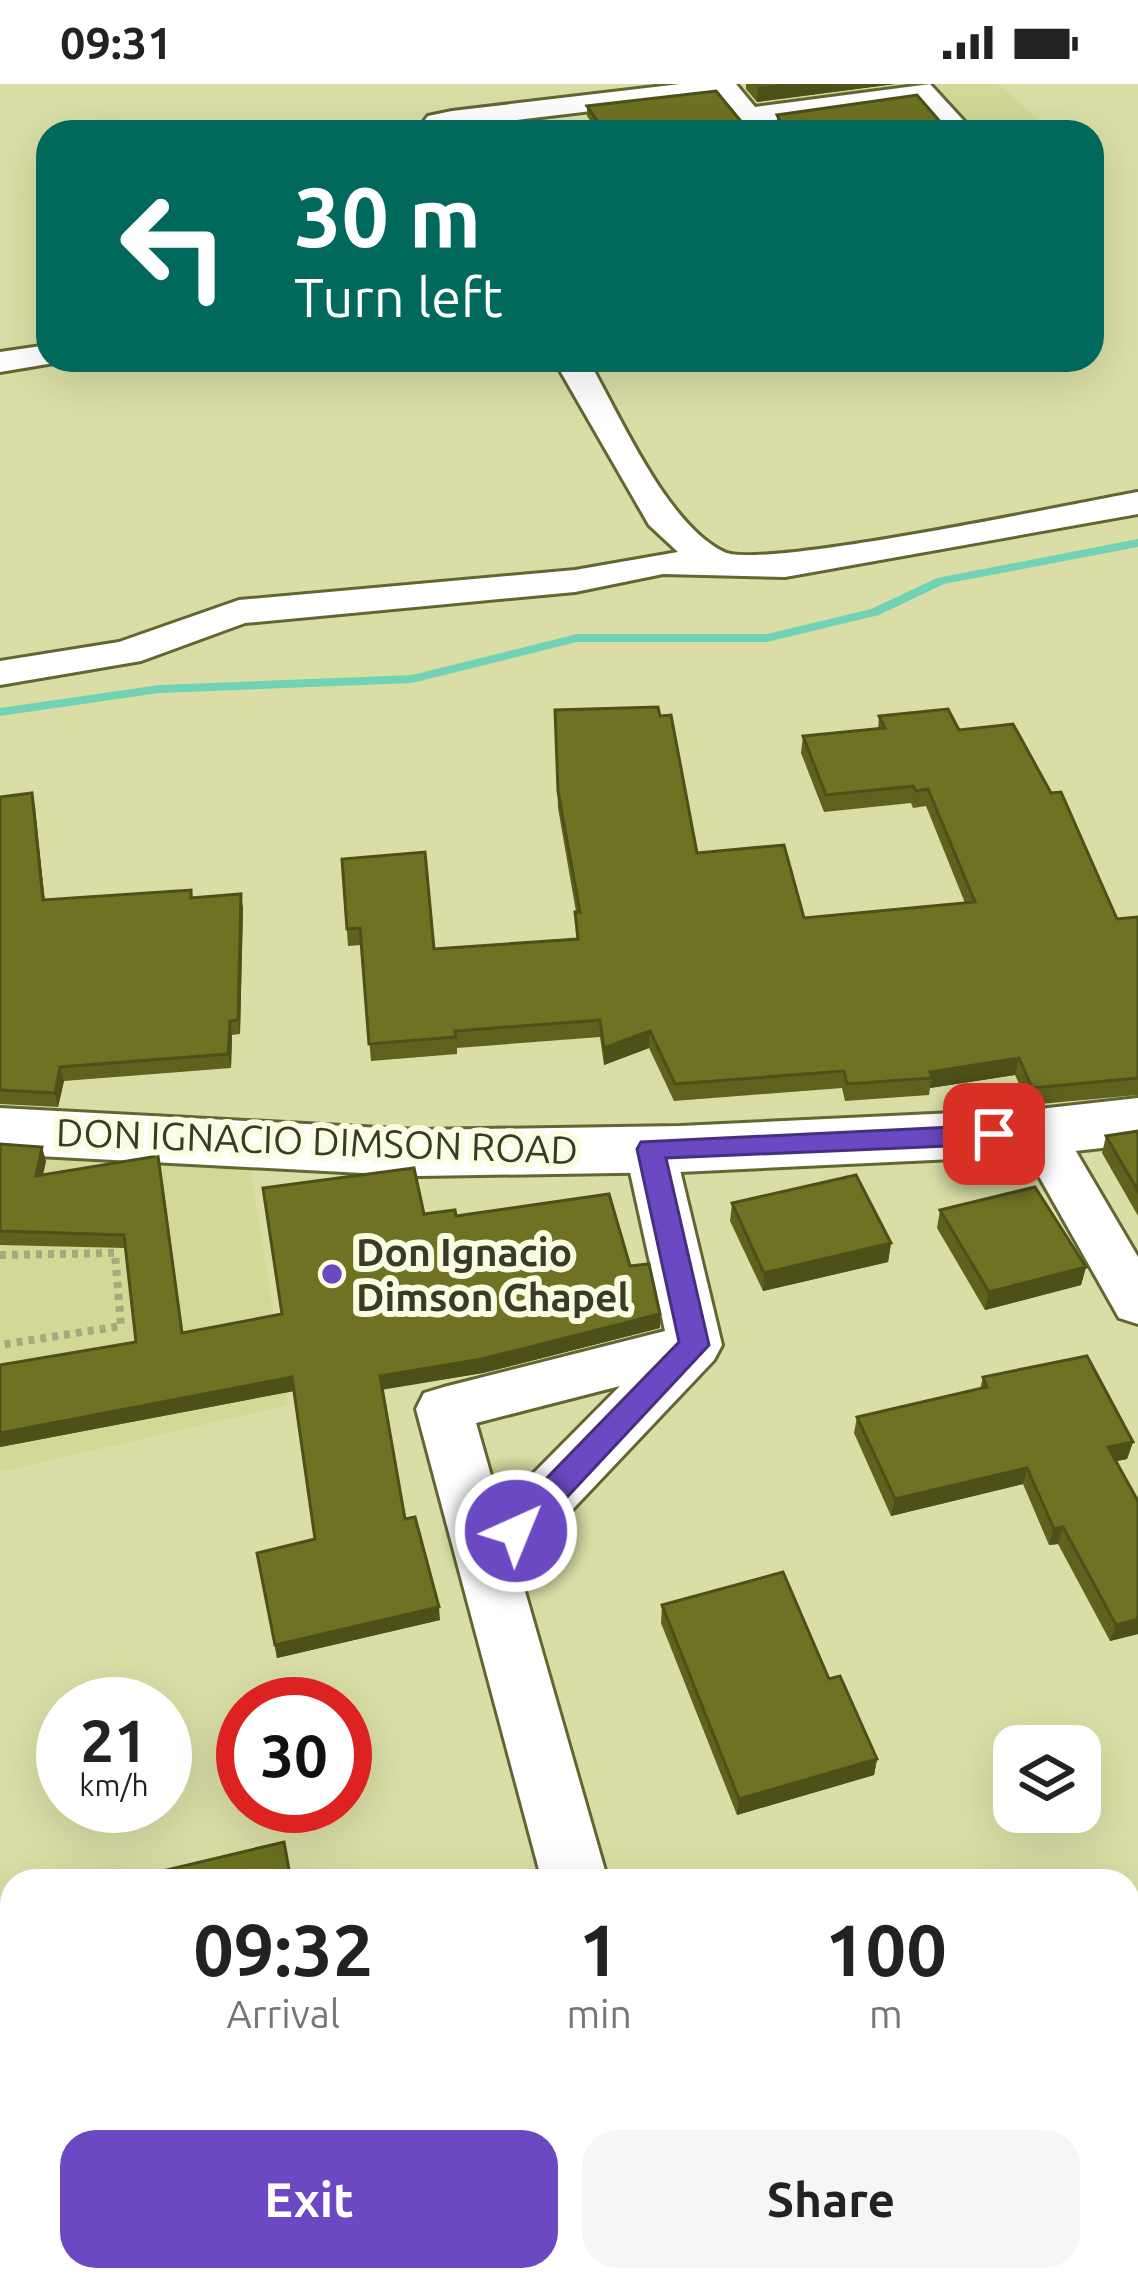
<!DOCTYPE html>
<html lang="en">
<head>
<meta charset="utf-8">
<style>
	body { margin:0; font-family:Ubuntu,sans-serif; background:#f6f6f6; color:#222; height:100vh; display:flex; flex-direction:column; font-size:45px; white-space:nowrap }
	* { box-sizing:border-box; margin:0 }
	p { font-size:39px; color:#767676 }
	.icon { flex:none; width:66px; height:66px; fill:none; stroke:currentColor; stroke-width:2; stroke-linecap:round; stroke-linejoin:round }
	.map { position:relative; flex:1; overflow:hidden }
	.side { position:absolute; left:0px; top:1785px; width:1140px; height:423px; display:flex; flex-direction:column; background:#fff; border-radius:36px 36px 0 0; box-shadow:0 12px 48px #0002 }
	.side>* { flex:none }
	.top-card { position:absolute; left:36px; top:36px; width:1068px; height:252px; border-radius:36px; box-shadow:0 12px 48px #0002; background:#00695c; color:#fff; overflow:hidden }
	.tools { position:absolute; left:993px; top:1641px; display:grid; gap:24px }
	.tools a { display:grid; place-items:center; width:108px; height:108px; border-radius:24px; background:#fff; box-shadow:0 12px 48px #0002; font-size:60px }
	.speed { position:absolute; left:36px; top:1593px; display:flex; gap:24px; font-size:60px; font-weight:700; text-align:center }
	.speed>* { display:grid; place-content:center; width:156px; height:156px; border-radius:50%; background:#fff; box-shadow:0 12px 48px #0002; line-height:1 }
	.speed small { font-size:30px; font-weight:400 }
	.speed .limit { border:18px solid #d22; background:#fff; color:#111 }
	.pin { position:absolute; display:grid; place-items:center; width:102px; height:102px; color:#fff; margin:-51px; border-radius:24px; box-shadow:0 6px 18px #0006 }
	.me { position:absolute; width:132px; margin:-66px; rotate:44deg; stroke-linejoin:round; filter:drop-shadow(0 0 9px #0008) }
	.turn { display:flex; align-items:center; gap:42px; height:252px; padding:0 60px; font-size:54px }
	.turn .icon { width:156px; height:156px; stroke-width:2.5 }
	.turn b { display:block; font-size:84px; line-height:102px }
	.eta { display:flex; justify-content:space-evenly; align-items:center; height:204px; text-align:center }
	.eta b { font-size:72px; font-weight:700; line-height:84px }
	.primary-button { display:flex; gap:24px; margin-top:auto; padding:24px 60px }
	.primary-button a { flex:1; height:138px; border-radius:36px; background:#6b49c2; color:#fff; font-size:48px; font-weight:700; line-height:138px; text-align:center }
	.primary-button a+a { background:#f6f6f6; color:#222 }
	.status { display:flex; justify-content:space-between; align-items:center; height:84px; padding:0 60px; background:#fff; direction:ltr }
	.status svg { height:33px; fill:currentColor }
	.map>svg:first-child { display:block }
	.built { fill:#d3d897 }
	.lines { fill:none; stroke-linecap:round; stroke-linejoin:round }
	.stream { fill:#72d2b5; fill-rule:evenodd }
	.street-casing { stroke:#636632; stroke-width:6 }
	.secondary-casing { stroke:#636632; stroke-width:6 }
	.path { stroke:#a6a97c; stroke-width:8; stroke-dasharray:6 6; stroke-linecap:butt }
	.street { fill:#fff; fill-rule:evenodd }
	.secondary { fill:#fff; fill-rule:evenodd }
	.wall { fill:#5f621d }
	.shaded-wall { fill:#4d5018 }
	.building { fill:#6e7222; stroke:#4d5018; stroke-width:3 }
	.route { fill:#6b49c2; stroke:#462f7e; stroke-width:3 }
	.poi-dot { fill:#6b49c2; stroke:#fafde1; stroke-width:4.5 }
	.labels { text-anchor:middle; stroke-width:12; stroke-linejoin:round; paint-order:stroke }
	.street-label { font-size:39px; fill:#393b24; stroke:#fafde1 }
	.poi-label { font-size:39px; font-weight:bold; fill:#393b24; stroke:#fafde1; text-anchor:start }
</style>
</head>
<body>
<div class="status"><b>09:31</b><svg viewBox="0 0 49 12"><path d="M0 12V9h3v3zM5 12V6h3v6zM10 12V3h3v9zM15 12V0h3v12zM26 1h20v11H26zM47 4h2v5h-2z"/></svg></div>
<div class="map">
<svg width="1138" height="2207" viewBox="0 0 1138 2207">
	<rect width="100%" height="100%" fill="#dadea6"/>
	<!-- built -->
	<g class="built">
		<path d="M736,0H998L1053,48H776Z"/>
		<path d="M0,1069L249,1076L288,1321L0,1388Z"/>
	</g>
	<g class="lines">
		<!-- stream -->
		<path class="stream" d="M1138,455V463L944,500L879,531L767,558H577L412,599L159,609L0,632V624L159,601L412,591L577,550H767L871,525L937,494Z"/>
		<defs>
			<g id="street">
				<path d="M680,0H736L755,23L930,0L974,48H945L918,16L768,37L776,48H747L717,12L416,48L428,32L452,27Z"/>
				<path d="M48,261V276L60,278L0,288V268Z"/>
				<path d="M554,276H588C620,331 666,440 724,468C762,486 1075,419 1138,408V430L785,493L663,490L575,508L245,539L141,577L0,601V577L119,558L239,516L575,486L678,468L649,441Z"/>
				<path d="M1039,1030L1057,1035L1138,1173V1240L1119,1234L1014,1048L1021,1035Z"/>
				<path d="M650,1047L668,1052L675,1065L722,1261L714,1276L518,1483L608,1797H542L416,1325L424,1309L444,1303L665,1247L625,1065L632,1052ZM620,1302L500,1423L476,1339Z"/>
				<path d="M12,1913V1981L0,1986V1916Z"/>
				<path d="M105,2196H179L181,2207H107Z"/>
				<path d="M649,2196H723L726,2207H652Z"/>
			</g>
			<path id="secondary" d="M1138,1014V1060L1039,1071L680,1088L419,1092L0,1070V1024L419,1046L680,1042L1039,1025Z"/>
		</defs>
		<!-- street casing -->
		<use href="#street" class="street-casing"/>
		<!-- secondary casing -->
		<use href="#secondary" class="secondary-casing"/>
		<!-- path -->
		<path class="path" d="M0,1171L115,1169L121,1242L0,1261"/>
		<!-- street -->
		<use href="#street" class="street"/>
		<!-- secondary -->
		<use href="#secondary" class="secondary"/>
	</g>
	<!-- wall -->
	<g class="wall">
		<path d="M746,0H895L757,18L746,5Z"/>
		<path d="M587,22L744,41L777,43V31L943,41L969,48H598L587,32Z"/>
		<path d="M555,626L697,769L804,834L965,819L926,722L913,724L911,719L824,728L801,669L803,652L878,645L879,632L959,646L1117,835L1138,833V1011L1029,1021L1015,991L930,1004L929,1011L845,1017L842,1004L674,1017L649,964L604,981L600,953L457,964V970L371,977L361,861L348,862L342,775L434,865L577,855L576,828L558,724Z"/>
		<path d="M32,709L45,816L191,806L193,814L243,824L240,950L232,951L231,984L64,997L58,1023L0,1020V713Z"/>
		<path d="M1138,1047V1132L1102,1069L1106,1052Z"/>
		<path d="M0,1060L46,1077L43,1091L161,1086L183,1249L282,1230L424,1130L456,1132L630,1182L660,1244L483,1289L382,1305L405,1435L440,1536L277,1574L257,1469L315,1455L294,1307L0,1363L136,1258L125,1164L0,1161Z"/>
		<path d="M732,1119L891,1159L888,1178L763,1207L730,1137Z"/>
		<path d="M940,1126L1086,1183L1081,1201L985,1226L937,1144Z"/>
		<path d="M983,1293L1133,1358L1127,1375L1116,1377L1138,1550L1110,1557L1058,1460L1049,1461L1023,1400L891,1432L854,1349L857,1333L980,1305Z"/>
		<path d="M662,1521L829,1595L877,1675L874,1691L737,1731L661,1539Z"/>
	</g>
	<!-- shaded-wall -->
	<g class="shaded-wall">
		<path d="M782,0H895L757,18L758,3Z"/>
		<path d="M32,709L35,722L46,830L43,816Z"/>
		<path d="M241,810L243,824L240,950L238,936Z"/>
		<path d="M230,937L232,951L231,984L228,970Z"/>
		<path d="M650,947L649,964L604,981V964Z"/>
		<path d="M1019,974L1015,991L930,1004L932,994L930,988Z"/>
		<path d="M60,983L64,997L58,1023L55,1009Z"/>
		<path d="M42,1063L46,1077L39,1106L36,1092Z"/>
		<path d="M891,1159L888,1178L763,1207L764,1189Z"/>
		<path d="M1086,1183L1081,1201L985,1226L989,1208Z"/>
		<path d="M660,1230V1244L483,1289L381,1306L380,1292Z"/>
		<path d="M292,1293L294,1307L0,1363V1349Z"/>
		<path d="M1133,1358L1127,1375L1103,1380L1108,1363Z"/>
		<path d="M1027,1384L1023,1400L891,1432L895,1415Z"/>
		<path d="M1063,1443L1058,1460L1049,1461L1054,1445Z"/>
		<path d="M439,1523L440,1536L277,1574L275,1561Z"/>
		<path d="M1138,1535V1550L1110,1557L1116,1541Z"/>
		<path d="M877,1675L874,1691L737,1731L739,1715Z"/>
		<path d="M12,2092V2107L0,2110V2095Z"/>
	</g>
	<!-- building -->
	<g class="building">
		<path d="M716,7L744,41L777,43L781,39L777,31L917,11L943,41L964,43L969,48H605L587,22Z"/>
		<path d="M658,623L660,632L671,631L697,769L784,761L804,834L975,818L928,705L916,707L913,702L826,711L803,652L885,644L879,632L948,625L959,646L1013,640L1051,709L1061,708L1117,835L1138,833V994L1032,1004L1019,974L930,988L932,994L847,1000L844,987L675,1000L650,947L604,964L600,936L455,947L456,953L369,960L360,844L347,845L342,775L425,768L434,865L578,855L575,828H580L558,707L555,626Z"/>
		<path d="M32,709L43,816L191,806V814L241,810L238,936L230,937L228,970L60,983L55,1009L0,1006V713Z"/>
		<path d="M1138,1047V1107L1106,1052Z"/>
		<path d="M0,1060L42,1063L36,1092L158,1072L182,1249L282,1230L263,1104L414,1084L424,1130L455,1126L456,1132L609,1110L630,1182L649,1180L660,1230L482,1275L380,1292L405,1435L415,1433L439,1523L275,1561L257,1469L315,1455L292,1293L0,1349V1281L136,1258L124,1151L0,1147Z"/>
		<path d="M856,1091L891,1159L764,1189L732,1119Z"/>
		<path d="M1035,1103L1086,1183L989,1208L940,1126Z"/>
		<path d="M1087,1272L1133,1358L1108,1363L1138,1417V1535L1116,1541L1063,1443L1054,1445L1027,1384L895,1415L857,1333L987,1303L983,1293Z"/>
		<path d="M783,1488L829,1595L840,1592L877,1675L739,1715L662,1521Z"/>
		<path d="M284,1758L291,1797H129V1795Z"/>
		<path d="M12,1979V2092L0,2095V1982Z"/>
	</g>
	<!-- route -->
	<path class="route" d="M994,1041L1007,1050L994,1060L666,1074L709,1261L527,1456L516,1460L505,1456L500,1447L505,1437L679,1258L637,1065L641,1058Z"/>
	<!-- markers -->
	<circle class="poi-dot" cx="332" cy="1190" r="12"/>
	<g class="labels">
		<!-- street labels -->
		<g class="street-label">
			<text transform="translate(317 1057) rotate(2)" y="14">DON IGNACIO DIMSON ROAD</text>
		</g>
		<!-- poi labels -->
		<g class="poi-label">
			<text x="356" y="1182">Don Ignacio<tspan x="356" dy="45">Dimson Chapel</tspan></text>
		</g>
	</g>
</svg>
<div class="tools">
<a><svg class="icon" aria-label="layers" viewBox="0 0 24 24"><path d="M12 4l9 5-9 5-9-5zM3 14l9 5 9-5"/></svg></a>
</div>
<div class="speed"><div>21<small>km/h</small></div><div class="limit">30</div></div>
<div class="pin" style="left:994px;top:1050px;background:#d93025"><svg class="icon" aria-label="arrive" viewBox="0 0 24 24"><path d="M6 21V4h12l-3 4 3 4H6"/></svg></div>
<svg class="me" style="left:516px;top:1447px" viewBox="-20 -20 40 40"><circle r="17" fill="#6b49c2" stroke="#fff" stroke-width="3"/><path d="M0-11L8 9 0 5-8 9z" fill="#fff"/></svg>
<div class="top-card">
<div class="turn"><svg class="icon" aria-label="left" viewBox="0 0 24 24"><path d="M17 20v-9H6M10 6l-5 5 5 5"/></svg><div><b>30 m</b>Turn left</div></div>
</div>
<section class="side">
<div class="eta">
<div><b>09:32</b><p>Arrival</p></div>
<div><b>1</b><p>min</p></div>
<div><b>100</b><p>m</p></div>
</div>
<div class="primary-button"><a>Exit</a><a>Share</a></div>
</section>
</div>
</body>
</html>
